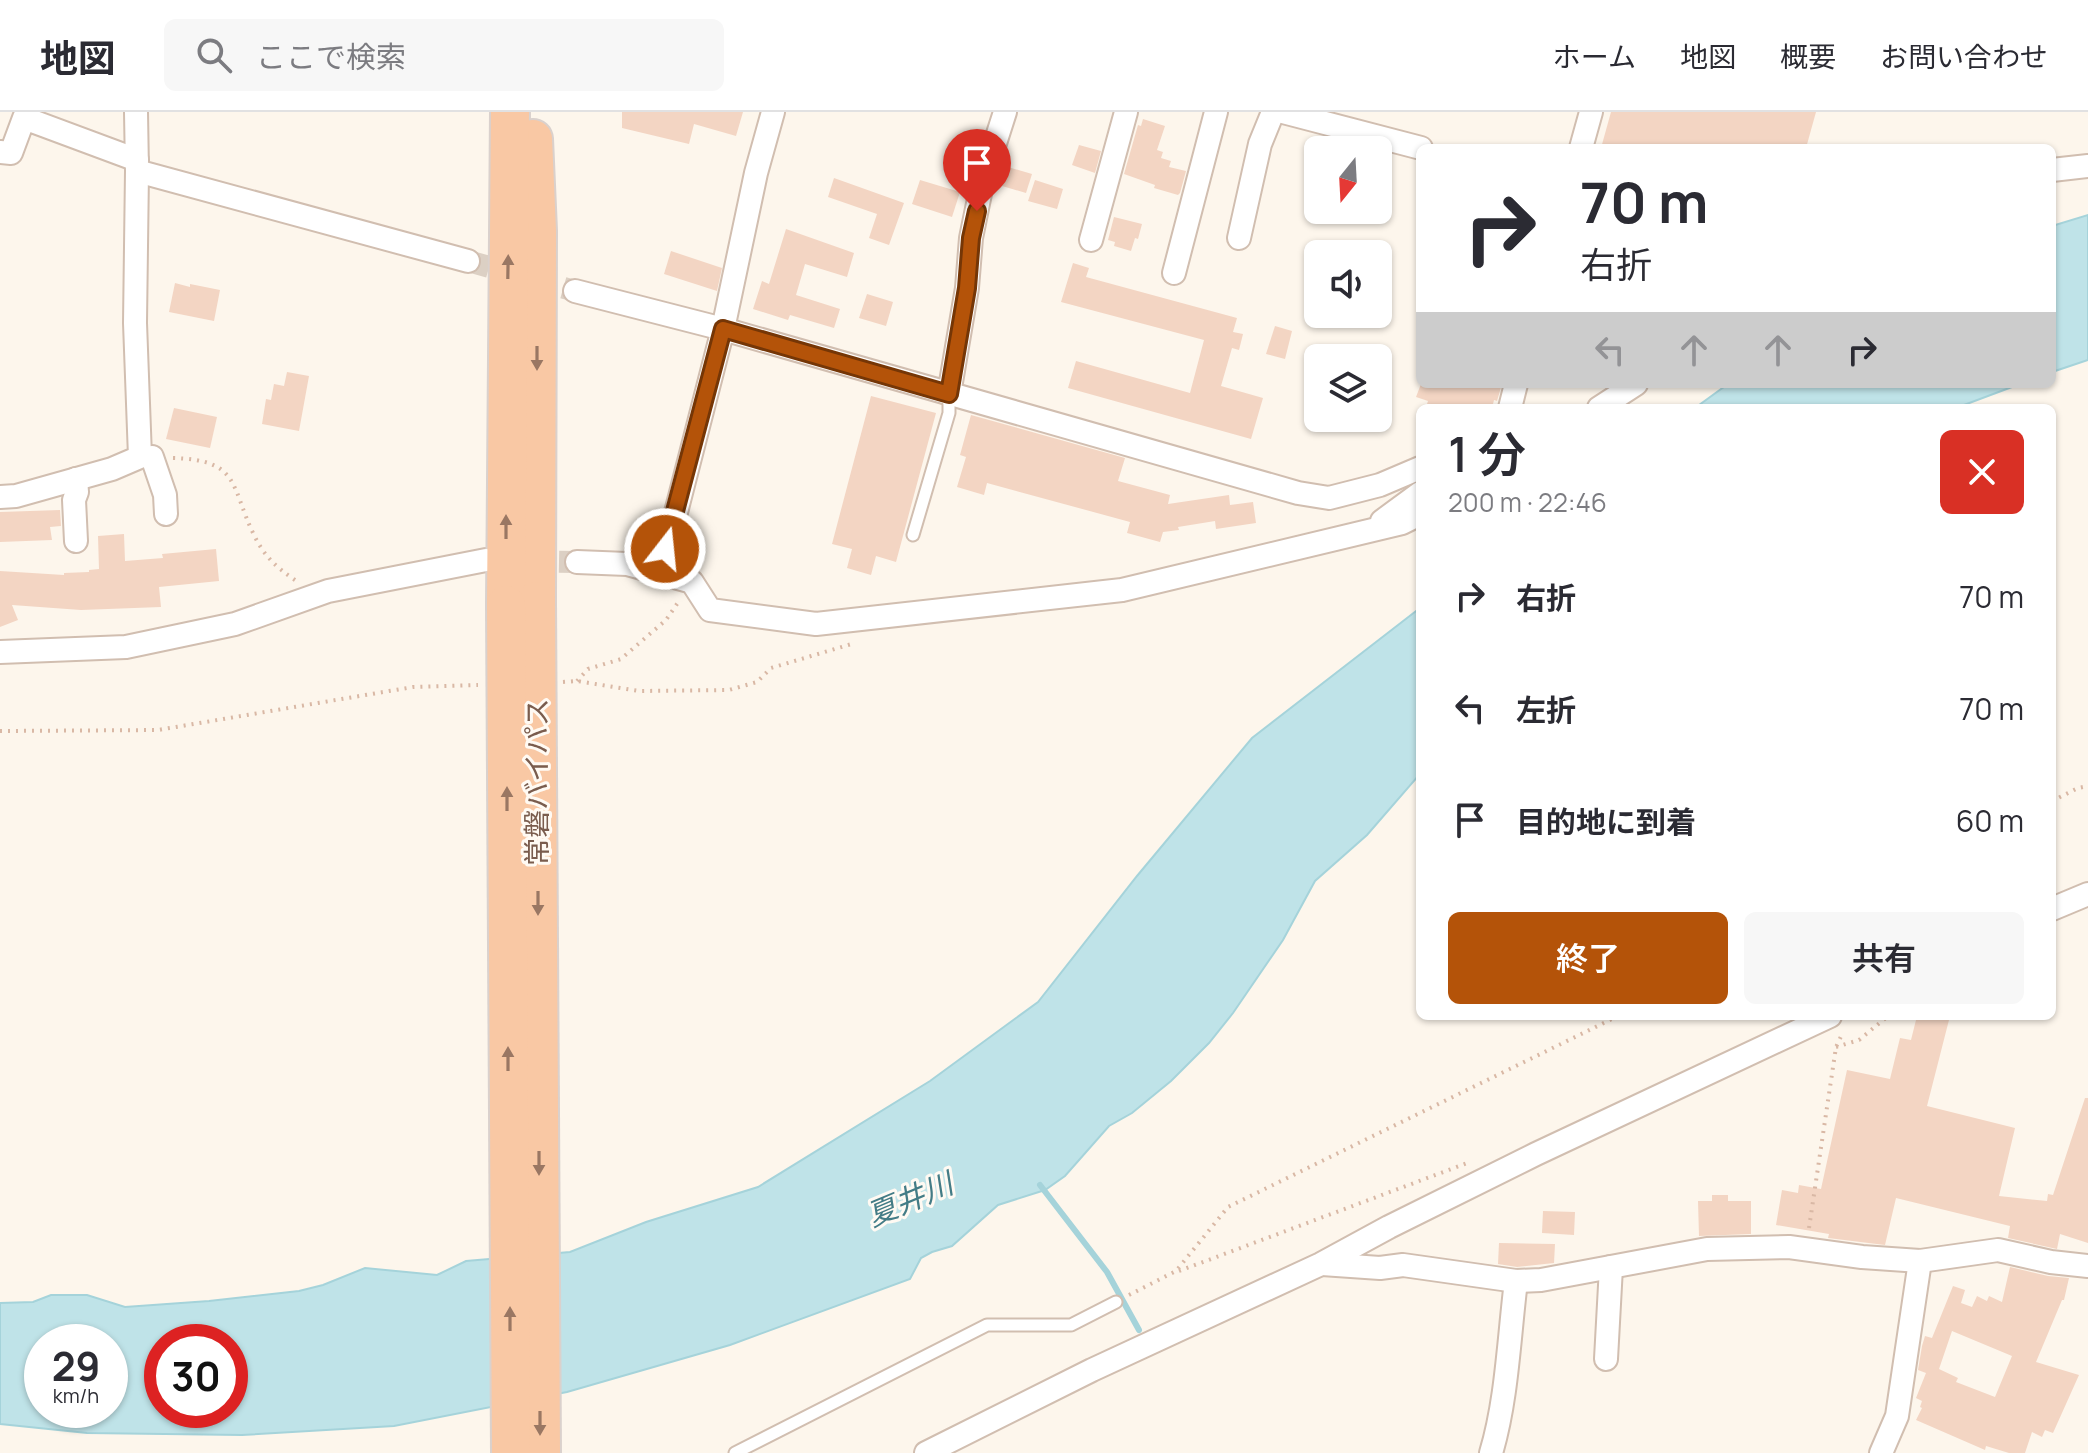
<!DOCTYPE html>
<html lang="ja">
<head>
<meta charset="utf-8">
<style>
	body { margin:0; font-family:Manrope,"Noto Sans JP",sans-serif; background:#f7f7f7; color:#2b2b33; height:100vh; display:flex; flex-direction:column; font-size:30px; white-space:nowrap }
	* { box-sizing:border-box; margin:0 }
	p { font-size:26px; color:#7c7c81 }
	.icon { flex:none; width:44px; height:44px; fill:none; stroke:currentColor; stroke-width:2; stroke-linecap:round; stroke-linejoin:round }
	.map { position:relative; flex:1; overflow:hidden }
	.panel { position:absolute; left:1416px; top:292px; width:640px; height:616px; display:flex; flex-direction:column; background:#fff; border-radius:12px; box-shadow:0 2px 6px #0004 }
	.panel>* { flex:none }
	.hud { position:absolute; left:1416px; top:32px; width:640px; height:244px; border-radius:12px; box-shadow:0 2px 6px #0004; background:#fff; color:#2b2b33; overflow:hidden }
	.needle { width:52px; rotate:198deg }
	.controls { position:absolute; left:1304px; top:24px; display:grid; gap:16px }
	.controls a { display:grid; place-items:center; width:88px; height:88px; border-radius:12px; background:#fff; box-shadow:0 2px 6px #0004; font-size:40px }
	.speed { position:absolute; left:24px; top:1212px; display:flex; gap:16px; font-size:40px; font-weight:700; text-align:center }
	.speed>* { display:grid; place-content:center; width:104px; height:104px; border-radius:50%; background:#fff; box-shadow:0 2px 6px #0004; line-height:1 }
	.speed small { font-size:20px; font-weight:400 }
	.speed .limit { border:12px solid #d22; background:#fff; color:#111 }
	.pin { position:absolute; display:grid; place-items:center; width:68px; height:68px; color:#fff; margin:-82px -34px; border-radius:50% 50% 50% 0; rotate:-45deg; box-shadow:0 0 8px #0007 }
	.pin .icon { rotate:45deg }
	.me { position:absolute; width:88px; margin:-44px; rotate:16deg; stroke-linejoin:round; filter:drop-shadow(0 0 6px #0008) }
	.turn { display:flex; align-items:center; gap:28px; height:168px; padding:0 32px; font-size:36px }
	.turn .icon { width:104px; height:104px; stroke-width:2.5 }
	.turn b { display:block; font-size:56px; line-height:68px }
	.lanes { display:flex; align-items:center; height:76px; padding:0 32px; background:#0003; justify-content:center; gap:40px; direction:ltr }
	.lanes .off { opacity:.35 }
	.round { display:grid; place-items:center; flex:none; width:84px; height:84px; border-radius:12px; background:#f7f7f7 }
	.overview { display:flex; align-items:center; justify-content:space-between; height:136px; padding:0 32px }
	h1 { font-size:48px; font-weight:600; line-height:60px }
	.primary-button { display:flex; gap:16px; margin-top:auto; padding:16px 32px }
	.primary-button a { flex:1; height:92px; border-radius:12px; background:#b45309; color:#fff; font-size:32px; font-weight:600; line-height:92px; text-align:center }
	.primary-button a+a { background:#f7f7f7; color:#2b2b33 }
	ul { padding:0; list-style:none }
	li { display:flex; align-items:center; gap:24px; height:112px; padding:0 32px }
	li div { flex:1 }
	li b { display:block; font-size:30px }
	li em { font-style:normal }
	header { display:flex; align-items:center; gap:48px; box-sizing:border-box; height:112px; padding:0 40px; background:#fff; border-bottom:2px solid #e1e1e2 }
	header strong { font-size:38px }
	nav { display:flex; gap:44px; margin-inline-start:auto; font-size:28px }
	.search { width:560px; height:72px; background:#f7f7f7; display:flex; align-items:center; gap:20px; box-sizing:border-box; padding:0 28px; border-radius:12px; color:#7c7c81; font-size:30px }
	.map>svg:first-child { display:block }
	.water { fill:#bfe3e8; stroke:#a5d3da; stroke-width:2; fill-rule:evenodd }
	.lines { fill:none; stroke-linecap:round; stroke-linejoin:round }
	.stream { stroke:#a5d3da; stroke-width:6 }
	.building { fill:#f3d5c3; fill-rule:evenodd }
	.minor-tunnel { stroke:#dcd0c4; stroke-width:22; stroke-dasharray:22 11; stroke-linecap:butt }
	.service-casing { stroke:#d1beb0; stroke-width:15 }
	.minor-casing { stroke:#d1beb0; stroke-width:26 }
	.trunk-casing { stroke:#dad1cd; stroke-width:42 }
	.path { stroke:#d9b8a5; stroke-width:4; stroke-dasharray:2 6; stroke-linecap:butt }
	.service { stroke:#fff; stroke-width:11 }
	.minor { stroke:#fff; stroke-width:22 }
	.trunk { stroke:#f9c8a4; stroke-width:38 }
	.trunk-bridge-casing { stroke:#dad1cd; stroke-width:42; stroke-linecap:butt }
	.trunk-bridge { stroke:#f9c8a4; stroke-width:38 }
	.oneway { fill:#9a7763 }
	.route-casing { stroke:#753606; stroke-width:20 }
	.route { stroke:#b45309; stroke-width:14 }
	.labels { text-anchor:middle; stroke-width:6; stroke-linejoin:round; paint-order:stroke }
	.street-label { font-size:28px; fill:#7a5c4d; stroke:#fffaf3 }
	.water-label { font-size:30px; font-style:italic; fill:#437c86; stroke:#fffaf3 }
</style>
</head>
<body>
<header>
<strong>地図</strong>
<div class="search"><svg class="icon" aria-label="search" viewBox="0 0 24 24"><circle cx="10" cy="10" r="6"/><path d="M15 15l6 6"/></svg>ここで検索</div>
<nav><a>ホーム</a><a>地図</a><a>概要</a><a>お問い合わせ</a></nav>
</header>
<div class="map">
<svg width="2088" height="1341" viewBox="0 0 2088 1341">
	<rect width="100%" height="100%" fill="#fdf6ec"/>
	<!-- water -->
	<g class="water">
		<path d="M2088,103V248L2052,260V114Z"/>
		<path d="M1728,272H2020L1956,296H1695Z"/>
		<path d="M1420,496V662L1367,723L1315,769L1283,828L1233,901L1209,931L1171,969L1132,1001L1109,1014L1065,1064L1045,1078L998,1093L952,1134L932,1140L921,1146L910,1167L730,1233L567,1280L394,1314L242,1323L87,1321L0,1312V1191L33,1190L51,1183H87L125,1195L209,1189L299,1179L323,1173L365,1156L437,1163L466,1149L570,1140L646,1110L758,1075L930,969L1038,890L1137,764L1252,626ZM42,1230H110V1298H42ZM162,1230H230V1298H162Z"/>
	</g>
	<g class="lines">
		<!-- stream -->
		<path class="stream" d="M1040,1073L1107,1160L1139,1218"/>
	</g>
	<!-- building -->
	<g class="building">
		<path d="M622,0H743L736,24L694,12L689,32L622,16Z"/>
		<path d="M1611,0H1816L1806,36H1601Z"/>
		<path d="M1143,7L1165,14L1157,38L1163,40L1161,46L1171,49L1169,55L1186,59L1180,81L1178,83L1154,76L1155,73L1124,62L1138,13L1141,14Z"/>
		<path d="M1079,33L1101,39L1095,61L1072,53Z"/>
		<path d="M1008,55L1032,62L1026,81L1002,74Z"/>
		<path d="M834,66L904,91L889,133L869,126L877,102L828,85Z"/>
		<path d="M920,68L960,80L952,105L912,92Z"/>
		<path d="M1035,68L1063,77L1057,97L1028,89Z"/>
		<path d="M1114,105L1142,112L1138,127L1135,126L1131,139L1114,134L1115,130L1108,128Z"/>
		<path d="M786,117L854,141L847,165L805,152L796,183L840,197L834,216L790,203L788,208L753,197L762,169L769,172Z"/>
		<path d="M671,139L722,156L717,179L664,162Z"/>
		<path d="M1073,151L1089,156L1086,165L1237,206L1233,220L1243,222L1239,238L1232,236L1221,274L1263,286L1251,327L1068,276L1076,249L1190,281L1204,228L1061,190Z"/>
		<path d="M175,171L190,175V172L220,178L214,209L169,200Z"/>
		<path d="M867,182L893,190L886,214L859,206Z"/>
		<path d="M1275,214L1292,219L1285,247L1266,242Z"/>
		<path d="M287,260L309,264L299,319L262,312L266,287L271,288L274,272L284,274Z"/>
		<path d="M1421,272H1502L1497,289L1494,288L1492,296H1440L1427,292L1428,289L1416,285Z"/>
		<path d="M871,284L936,301L896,450L876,444L871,463L847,456L852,437L832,432Z"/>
		<path d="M174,296L217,305L210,336L166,327Z"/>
		<path d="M971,303L1125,346L1118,369L1170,383L1168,392L1229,383L1230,393L1253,390L1256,411L1216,417L1215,409L1178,415L1179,418L1163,420L1160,430L1127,421L1130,410L987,371L984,383L957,375L966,345L960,343Z"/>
		<path d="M60,398L61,414L50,415L52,428L0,430V400Z"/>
		<path d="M124,422L125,449L163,446L162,442L216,437L219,469L159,475L161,495L81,498L12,493L18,508L0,515V459L64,463V461L89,460V458L99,457L98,424Z"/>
		<path d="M1917,904H1950L1927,994L2015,1016L1999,1084L2047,1089L2048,1082L2053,1083L2085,986H2088V1131L2060,1122L2057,1137L2008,1126L2010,1114L1896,1086L1885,1133L1828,1126L1829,1122L1776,1113L1782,1078L1798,1081L1799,1073L1821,1077L1847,958L1890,967L1900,926L1911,928Z"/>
		<path d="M1712,1083H1728V1089H1751V1122L1699,1124L1698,1089H1712Z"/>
		<path d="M1543,1099L1575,1100L1574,1123L1542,1121Z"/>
		<path d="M1499,1131L1555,1132L1554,1151L1517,1155L1498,1152Z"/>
		<path d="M2010,1155L2048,1164L2069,1166L2064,1188H2062L2036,1250L2079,1263L2053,1321L2045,1318L2042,1325L2032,1320L2025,1341H2009L1986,1334L1985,1338L1916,1308L1922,1296L1920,1295L1922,1289L1916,1286L1926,1261L1918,1258L1922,1234L1925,1224L1932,1226L1953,1174L1965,1178L1961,1191L1972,1195L1977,1184L1987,1189L1989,1184L2002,1190ZM1952,1219L2012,1244L1995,1285L1956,1270L1958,1266L1939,1257Z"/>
	</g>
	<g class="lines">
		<!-- minor-tunnel -->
		<g class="minor-tunnel">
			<path d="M468,149L575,179"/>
			<path d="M526,449L577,450"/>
		</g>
		<defs>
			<g id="service">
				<path d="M913,423L949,301V282"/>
				<path d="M735,1341L987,1213H1071L1116,1190"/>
			</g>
			<g id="minor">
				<path d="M136,0L137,59L468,149"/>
				<path d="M1283,0L1421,36"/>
				<path d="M1581,36L1591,0"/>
				<path d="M0,40L11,41L24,6L137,48"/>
				<path d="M2052,58L2088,54"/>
				<path d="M1239,126L1260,32L1273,0"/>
				<path d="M1091,128L1126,0"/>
				<path d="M1174,161L1216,0"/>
				<path d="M575,179L723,217L1298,381L1329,386L1380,373L1420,356"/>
				<path d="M949,282L967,176L971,126L982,72L1005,0"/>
				<path d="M1510,296L1516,272"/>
				<path d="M1599,296L1636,272"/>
				<path d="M152,345L165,383L166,402"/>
				<path d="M76,367L77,380L74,388L76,429"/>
				<path d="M0,385L16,384L112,357L140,345L135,211L137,59"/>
				<path d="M1382,409L1420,381"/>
				<path d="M577,450L627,452L692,470L710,498L816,512L1122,478L1402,411L1420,402"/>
				<path d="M658,461L673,412L723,217L756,61L773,0"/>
				<path d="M0,540L126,535L235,512L328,479L486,448"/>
				<path d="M2052,797L2088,782"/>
				<path d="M1322,1152L1380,1156L1403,1153L1516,1169L1541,1168L1707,1137L1789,1135L1862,1145L1920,1149L1998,1138L2051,1150L2088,1154"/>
				<path d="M1606,1247L1611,1155"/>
				<path d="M926,1341L1092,1258L1321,1152L1389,1115L1536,1042L1830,904"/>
				<path d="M1491,1341C1507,1288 1509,1225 1516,1169"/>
				<path d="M1881,1341L1897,1304L1920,1149"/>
			</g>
			<g id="trunk">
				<path d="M533,27L537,119L536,489"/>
				<path d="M506,493L510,0"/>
			</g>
		</defs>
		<!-- service casing -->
		<use href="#service" class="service-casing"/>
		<!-- minor casing -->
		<use href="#minor" class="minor-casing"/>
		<!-- trunk casing -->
		<use href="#trunk" class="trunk-casing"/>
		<!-- path -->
		<g class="path">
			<path d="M173,346C241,348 230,374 254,423C264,444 276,455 295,468"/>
			<path d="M577,569L588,557L621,547L666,508L679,489"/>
			<path d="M563,570L577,569L639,579L729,578L757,570L771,556L855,531"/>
			<path d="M0,619L158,618L413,575L478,573"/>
			<path d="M2052,689L2078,676L2088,674"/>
			<path d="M1836,935L1859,928L1888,904"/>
			<path d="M1809,1116L1836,935L1843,920"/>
			<path d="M1179,1159L1470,1050"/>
			<path d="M1129,1183L1176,1159L1228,1095L1618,904"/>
		</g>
		<!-- service -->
		<use href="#service" class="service"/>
		<!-- minor -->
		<use href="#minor" class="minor"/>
		<!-- trunk -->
		<use href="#trunk" class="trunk"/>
		<defs>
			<g id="trunk-bridge">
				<path d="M536,489L541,1341"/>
				<path d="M506,493L511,1341"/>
			</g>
		</defs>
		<!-- trunk-bridge casing -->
		<use href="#trunk-bridge" class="trunk-bridge-casing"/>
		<!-- trunk-bridge -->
		<use href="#trunk-bridge" class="trunk-bridge"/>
	</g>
	<!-- one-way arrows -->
	<defs><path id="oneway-solid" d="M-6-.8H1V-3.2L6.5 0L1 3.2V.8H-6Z" transform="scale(2)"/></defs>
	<g class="oneway">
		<use href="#oneway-solid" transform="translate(508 155) rotate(-89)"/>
		<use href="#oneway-solid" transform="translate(537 246) rotate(90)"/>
		<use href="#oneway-solid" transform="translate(506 415) rotate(-90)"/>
		<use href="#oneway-solid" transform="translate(507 687) rotate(-90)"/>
		<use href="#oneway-solid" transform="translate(538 791) rotate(90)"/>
		<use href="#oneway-solid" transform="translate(508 947) rotate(-90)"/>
		<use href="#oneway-solid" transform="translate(539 1051) rotate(90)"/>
		<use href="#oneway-solid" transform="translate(510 1207) rotate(-90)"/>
		<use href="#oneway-solid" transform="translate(540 1311) rotate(90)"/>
	</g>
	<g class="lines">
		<defs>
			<path id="route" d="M665,437L723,217L949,282L967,176L971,126L977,99"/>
		</defs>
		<!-- route casing -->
		<use href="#route" class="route-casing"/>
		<!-- route -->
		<use href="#route" class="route"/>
	</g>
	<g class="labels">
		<!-- street labels -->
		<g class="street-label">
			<text transform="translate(537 670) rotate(-90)" y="10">常磐バイパス</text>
		</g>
		<!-- water labels -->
		<g class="water-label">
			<text transform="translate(910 1088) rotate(-23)" y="10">夏井川</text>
		</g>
	</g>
</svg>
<div class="controls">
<a><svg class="needle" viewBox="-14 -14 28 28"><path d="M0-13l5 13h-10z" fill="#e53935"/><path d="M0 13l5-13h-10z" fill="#7c7c81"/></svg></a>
<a><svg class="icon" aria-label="sound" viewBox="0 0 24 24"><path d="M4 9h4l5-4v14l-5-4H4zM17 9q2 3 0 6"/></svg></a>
<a><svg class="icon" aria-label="layers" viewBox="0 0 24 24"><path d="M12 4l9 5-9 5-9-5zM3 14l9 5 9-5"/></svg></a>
</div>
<div class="speed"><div>29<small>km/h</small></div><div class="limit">30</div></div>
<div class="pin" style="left:977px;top:99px;background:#d93025"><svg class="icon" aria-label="arrive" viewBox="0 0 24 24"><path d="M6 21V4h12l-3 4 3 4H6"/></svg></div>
<svg class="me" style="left:665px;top:437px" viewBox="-20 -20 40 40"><circle r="17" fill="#b45309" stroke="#fff" stroke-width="3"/><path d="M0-11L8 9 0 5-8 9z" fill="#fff"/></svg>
<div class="hud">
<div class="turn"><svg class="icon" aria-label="right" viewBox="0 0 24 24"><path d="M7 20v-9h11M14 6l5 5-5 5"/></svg><div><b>70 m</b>右折</div></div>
<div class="lanes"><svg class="icon off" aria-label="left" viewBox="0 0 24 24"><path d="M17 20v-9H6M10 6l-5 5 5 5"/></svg><svg class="icon off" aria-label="ahead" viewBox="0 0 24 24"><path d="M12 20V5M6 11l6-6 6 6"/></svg><svg class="icon off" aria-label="ahead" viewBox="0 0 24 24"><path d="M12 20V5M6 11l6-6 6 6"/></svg><svg class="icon" aria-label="right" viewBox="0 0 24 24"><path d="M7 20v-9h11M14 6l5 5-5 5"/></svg></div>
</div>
<section class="panel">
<div class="overview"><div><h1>1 分</h1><p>200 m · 22:46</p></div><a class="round" style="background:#d93025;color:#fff"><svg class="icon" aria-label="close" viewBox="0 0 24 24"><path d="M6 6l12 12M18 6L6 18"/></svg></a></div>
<ul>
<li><svg class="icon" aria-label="right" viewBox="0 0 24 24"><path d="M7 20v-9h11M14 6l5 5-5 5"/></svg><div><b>右折</b></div><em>70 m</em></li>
<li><svg class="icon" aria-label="left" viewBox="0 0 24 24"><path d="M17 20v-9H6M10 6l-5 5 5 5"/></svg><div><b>左折</b></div><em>70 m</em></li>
<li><svg class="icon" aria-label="arrive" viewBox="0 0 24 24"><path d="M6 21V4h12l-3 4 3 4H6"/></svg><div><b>目的地に到着</b></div><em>60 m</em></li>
</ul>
<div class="primary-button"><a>終了</a><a>共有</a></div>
</section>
</div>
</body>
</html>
